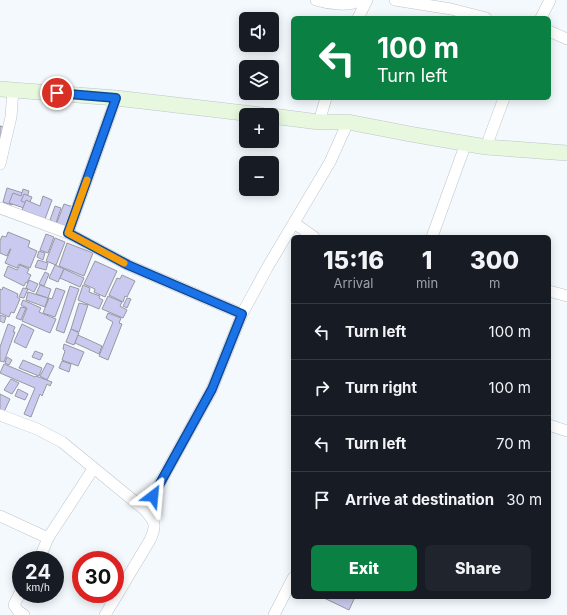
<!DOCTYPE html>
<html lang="en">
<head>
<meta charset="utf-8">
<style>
	body { margin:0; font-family:Inter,sans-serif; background:#20242c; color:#f1f3f6; height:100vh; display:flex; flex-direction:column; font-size:15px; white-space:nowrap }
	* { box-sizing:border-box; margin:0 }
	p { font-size:13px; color:#9ea1a6 }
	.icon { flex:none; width:22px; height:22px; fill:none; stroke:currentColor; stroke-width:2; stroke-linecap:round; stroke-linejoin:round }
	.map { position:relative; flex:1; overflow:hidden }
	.sheet { position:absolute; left:291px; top:235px; width:260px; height:364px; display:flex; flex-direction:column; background:#171b24; border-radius:6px; box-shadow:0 2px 10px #0003 }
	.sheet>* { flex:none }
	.banner { position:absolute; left:291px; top:16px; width:260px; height:84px; border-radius:6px; box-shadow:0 2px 10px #0003; background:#0b8043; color:#fff; overflow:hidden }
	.buttons { position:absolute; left:239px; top:12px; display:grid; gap:8px }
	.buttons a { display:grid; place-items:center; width:40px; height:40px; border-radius:6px; background:#171b24; box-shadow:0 2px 10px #0003; font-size:20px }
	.speed { position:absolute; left:12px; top:551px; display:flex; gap:8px; font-size:20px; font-weight:700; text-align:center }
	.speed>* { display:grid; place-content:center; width:52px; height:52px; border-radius:50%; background:#171b24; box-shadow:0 2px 10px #0003; line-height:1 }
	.speed small { font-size:10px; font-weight:400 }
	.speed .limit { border:6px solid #d22; background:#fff; color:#111 }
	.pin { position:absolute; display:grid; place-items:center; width:34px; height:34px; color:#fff; margin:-17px; border:2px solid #fff; border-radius:50%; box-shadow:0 1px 4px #0007 }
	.me { position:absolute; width:44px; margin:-22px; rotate:29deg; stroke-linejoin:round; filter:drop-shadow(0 0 3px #0008) }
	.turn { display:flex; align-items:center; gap:14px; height:84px; padding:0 20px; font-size:18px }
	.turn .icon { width:52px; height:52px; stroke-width:2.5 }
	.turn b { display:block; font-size:28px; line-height:34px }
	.eta { display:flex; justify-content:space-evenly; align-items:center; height:68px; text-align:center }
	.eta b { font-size:24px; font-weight:800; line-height:28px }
	.button { display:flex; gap:8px; margin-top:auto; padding:8px 20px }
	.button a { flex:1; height:46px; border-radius:6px; background:#0b8043; color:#fff; font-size:16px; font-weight:800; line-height:46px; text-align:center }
	.button a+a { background:#20242c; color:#f1f3f6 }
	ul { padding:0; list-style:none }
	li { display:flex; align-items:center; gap:12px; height:56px; padding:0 20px; border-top:1px solid #363941 }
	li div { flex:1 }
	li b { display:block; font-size:15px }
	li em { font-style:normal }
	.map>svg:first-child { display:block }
	.building { fill:#cacaf1; stroke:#9898a0 }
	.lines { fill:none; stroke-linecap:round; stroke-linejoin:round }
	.street-casing { stroke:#bfc4ca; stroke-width:12 }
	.secondary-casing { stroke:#bfc4ca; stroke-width:16 }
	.street { stroke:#fff; stroke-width:11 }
	.secondary { stroke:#e8f8de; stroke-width:15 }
	.route-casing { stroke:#114b97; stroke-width:10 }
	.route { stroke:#1a73e8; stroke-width:7 }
	.slow { stroke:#f59e0b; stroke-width:7 }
</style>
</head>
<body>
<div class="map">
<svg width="567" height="615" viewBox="0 0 567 615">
	<rect width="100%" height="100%" fill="#f4f9fe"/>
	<!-- building -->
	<g class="building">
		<path d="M0,126L4,127L0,143Z"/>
		<path d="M7,188L23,193L20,201L14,199L12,205L3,202Z"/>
		<path d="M23,189L29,191L24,208L9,203L13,193L21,196Z"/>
		<path d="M24,194L32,197L29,204L21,201Z"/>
		<path d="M43,196L52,200L45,219L22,210L26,200L40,206Z"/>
		<path d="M64,204L73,207L64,229L56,225Z"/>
		<path d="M55,206L61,208L56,223L50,220Z"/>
		<path d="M8,232L30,241L28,247L37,251L30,268L19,264L17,268L5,263L11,249H10L7,256L0,253V241L2,236L6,237Z"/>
		<path d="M46,234L54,237L48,253L40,250Z"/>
		<path d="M55,238L65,242L56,265L46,261Z"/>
		<path d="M67,243L93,253L84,276L59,266Z"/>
		<path d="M39,251L45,253L43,260L37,257Z"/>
		<path d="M38,260L48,263L46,270L35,267Z"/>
		<path d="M95,261L117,271L105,297L94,292L95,289L84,284Z"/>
		<path d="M20,265L29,269L27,273L31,275L27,283L26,282L24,286L4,276L8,266L17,270Z"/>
		<path d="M55,265L64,269L58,282L49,278Z"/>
		<path d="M64,269L84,278L80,287L60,278Z"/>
		<path d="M45,272L49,274L44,286L39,284Z"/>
		<path d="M122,275L135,281L127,297L125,296L123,302L109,295L117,278L120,279Z"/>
		<path d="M29,280L38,284L34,292L26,288Z"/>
		<path d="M40,285L51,289L48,298L36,294Z"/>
		<path d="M83,285L90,288L89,292L100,296L99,298L103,300L99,309L78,300Z"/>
		<path d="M70,286L79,289L64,333L56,330Z"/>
		<path d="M3,287L18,294L17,297L20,299L14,313L11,312L9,317L0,313V289L2,290Z"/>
		<path d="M23,288L28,289L24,298L19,297Z"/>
		<path d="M56,288L65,291L55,317L43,313L49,298L52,299Z"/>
		<path d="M28,292L48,298L45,307L26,300Z"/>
		<path d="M108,296L122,302L120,306L127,310L123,318L102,309Z"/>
		<path d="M127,298L131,299L127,308L123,306Z"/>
		<path d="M23,300L41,308L39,312L56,319L50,333L22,321L27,308L21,305Z"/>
		<path d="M79,303L88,305L79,332L71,329Z"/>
		<path d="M21,307L26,308L21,320L16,318Z"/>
		<path d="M108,313L121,318L119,323L122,324L108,360L99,356L113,322L106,318Z"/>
		<path d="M0,315L6,317L4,323L0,321Z"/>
		<path d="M8,324L15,327L13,332H15L4,362L0,361V347Z"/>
		<path d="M22,324L34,330L26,348L14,342Z"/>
		<path d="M71,329L79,333L74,345L66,342Z"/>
		<path d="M78,335L102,346L99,354L75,343Z"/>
		<path d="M64,344L84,352L78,366L62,360L65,351L63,349Z"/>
		<path d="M35,351L43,354L40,360L32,357Z"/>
		<path d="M7,357L12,360L9,365L5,363Z"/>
		<path d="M23,360L42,368L39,376L19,368Z"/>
		<path d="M62,361L71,364L69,372L59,368Z"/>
		<path d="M47,363L54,366L47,380L40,376Z"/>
		<path d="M4,364L35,377L36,376L52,382L50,386L47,384L42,396L40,394L31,417L24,414L35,388L0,373Z"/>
		<path d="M11,379L19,383L12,394L4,390Z"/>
		<path d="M18,389L28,394L25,400L15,396Z"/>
		<path d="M0,394L10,399L3,414L0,413Z"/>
		<path d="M322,597H355L349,610Z"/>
	</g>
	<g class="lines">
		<defs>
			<g id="street">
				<path d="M316,0C329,4 349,7 361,0"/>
				<path d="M395,0L451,9L486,18"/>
				<path d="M358,18L367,0"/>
				<path d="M541,18L550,0"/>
				<path d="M549,31L567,39"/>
				<path d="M319,122L326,98"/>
				<path d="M486,147L504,98"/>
				<path d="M0,164L11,117L13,90"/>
				<path d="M0,208L68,233L128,265L242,314"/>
				<path d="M294,223L314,237"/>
				<path d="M68,233L116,98"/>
				<path d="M432,237L466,143"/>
				<path d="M549,291L567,296"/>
				<path d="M0,415L37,429L62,442L145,510C155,522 157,525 150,540L105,615"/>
				<path d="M549,425L567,431"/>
				<path d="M145,510L212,389L242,314L267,268L330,162L348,122"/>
				<path d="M0,516L48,538"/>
				<path d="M39,560L48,538L93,469"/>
				<path d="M21,591L14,605L18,611L24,615"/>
				<path d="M274,615L293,578"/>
			</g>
			<g id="secondary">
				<path d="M0,89L116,98L261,115"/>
				<path d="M272,116L319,122H348L410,134L486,147L567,153"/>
			</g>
		</defs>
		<!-- street casing -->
		<use href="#street" class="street-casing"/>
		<!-- secondary casing -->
		<use href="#secondary" class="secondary-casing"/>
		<!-- street -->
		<use href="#street" class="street"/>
		<!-- secondary -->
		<use href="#secondary" class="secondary"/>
	</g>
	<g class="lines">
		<defs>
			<path id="route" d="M57,93L116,98L68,233L128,265L242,314L212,389L153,496"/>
		</defs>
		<!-- route casing -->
		<use href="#route" class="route-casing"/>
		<!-- route -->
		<use href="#route" class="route"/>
		<!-- slow -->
		<path class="slow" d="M87,180L68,233L124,263"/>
	</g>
</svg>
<div class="buttons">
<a><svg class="icon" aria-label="sound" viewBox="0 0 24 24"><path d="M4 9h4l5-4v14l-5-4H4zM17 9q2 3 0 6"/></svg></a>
<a><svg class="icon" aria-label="layers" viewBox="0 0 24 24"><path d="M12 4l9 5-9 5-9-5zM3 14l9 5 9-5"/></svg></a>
<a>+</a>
<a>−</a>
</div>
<div class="speed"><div>24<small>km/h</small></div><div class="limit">30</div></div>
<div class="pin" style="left:57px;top:93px;background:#d93025"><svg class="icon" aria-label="arrive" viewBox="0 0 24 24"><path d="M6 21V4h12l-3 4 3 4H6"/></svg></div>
<svg class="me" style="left:153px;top:496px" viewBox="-20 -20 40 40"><path d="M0-17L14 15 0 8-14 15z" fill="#1a73e8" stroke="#fff" stroke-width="4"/></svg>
<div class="banner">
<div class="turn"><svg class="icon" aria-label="left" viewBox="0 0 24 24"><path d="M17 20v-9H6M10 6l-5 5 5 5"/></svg><div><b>100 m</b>Turn left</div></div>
</div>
<section class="sheet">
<div class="eta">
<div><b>15:16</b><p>Arrival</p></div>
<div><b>1</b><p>min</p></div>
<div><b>300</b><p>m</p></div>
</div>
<ul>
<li><svg class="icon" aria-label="left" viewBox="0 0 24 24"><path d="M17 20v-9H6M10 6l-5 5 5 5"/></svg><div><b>Turn left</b></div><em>100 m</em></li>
<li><svg class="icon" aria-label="right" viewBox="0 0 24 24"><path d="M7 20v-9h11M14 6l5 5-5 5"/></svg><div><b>Turn right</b></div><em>100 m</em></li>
<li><svg class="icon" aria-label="left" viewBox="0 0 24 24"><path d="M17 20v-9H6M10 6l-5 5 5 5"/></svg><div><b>Turn left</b></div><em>70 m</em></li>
<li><svg class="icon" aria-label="arrive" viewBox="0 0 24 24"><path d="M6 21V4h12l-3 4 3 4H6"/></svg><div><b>Arrive at destination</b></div><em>30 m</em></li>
</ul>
<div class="button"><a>Exit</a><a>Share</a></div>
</section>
</div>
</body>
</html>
